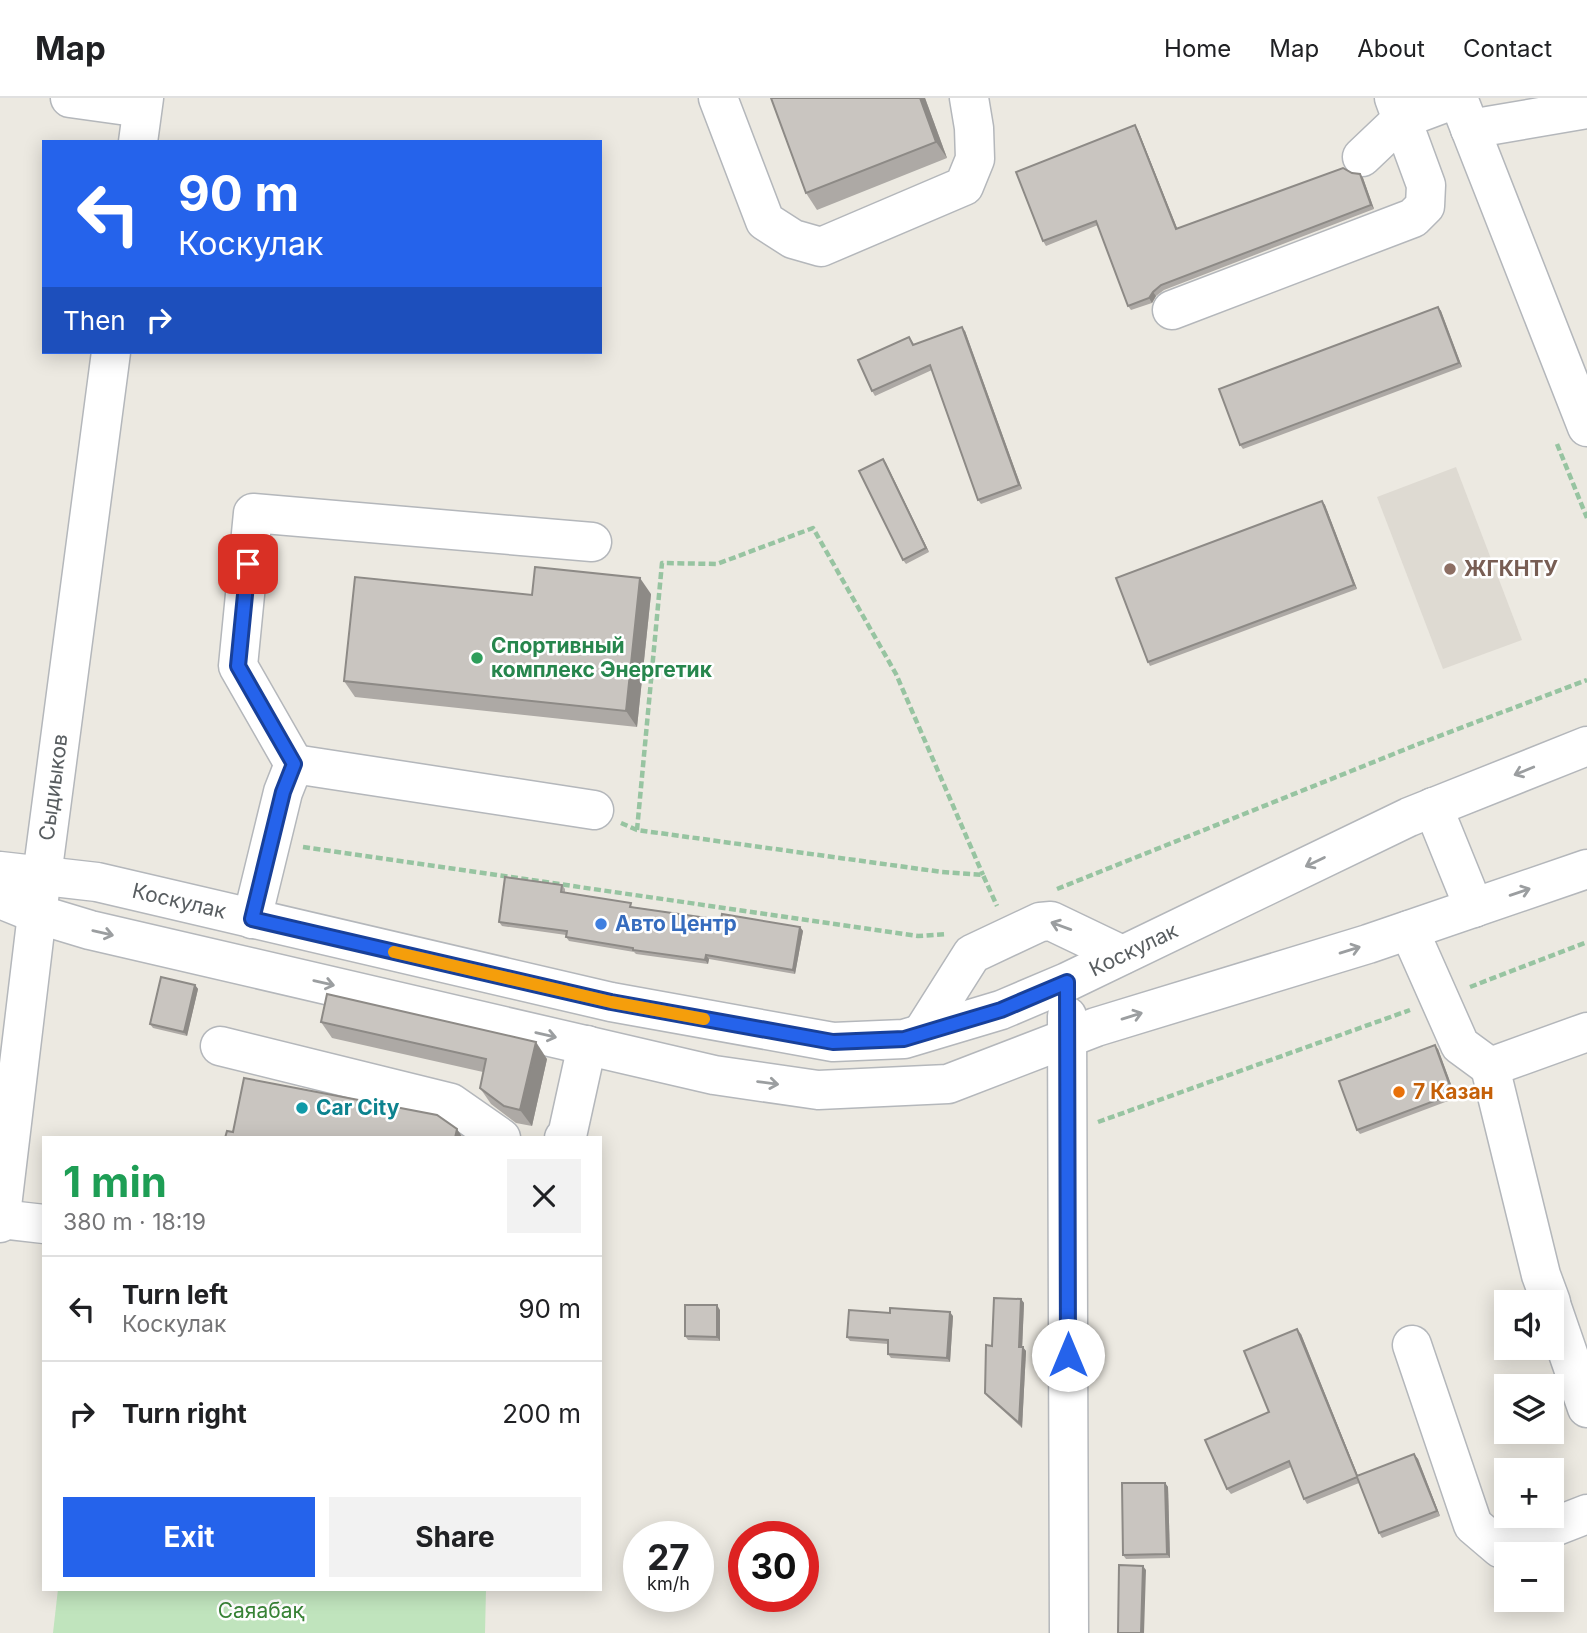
<!DOCTYPE html>
<html lang="en">
<head>
<meta charset="utf-8">
<style>
	body { margin:0; font-family:Inter,sans-serif; background:#f2f2f2; color:#202124; height:100vh; display:flex; flex-direction:column; font-size:26px; white-space:nowrap }
	* { box-sizing:border-box; margin:0 }
	p { font-size:23px; color:#757577 }
	.icon { flex:none; width:38px; height:38px; fill:none; stroke:currentColor; stroke-width:2; stroke-linecap:round; stroke-linejoin:round }
	.map { position:relative; flex:1; overflow:hidden }
	.panel { position:absolute; left:42px; top:1038px; width:560px; height:455px; display:flex; flex-direction:column; background:#fff; border-radius:0px; box-shadow:0 4px 18px #0003 }
	.panel>* { flex:none }
	.guide { position:absolute; left:42px; top:42px; width:560px; height:214px; border-radius:0px; box-shadow:0 4px 18px #0003; background:#2563eb; color:#fff; overflow:hidden }
	.controls { position:absolute; left:1494px; top:1192px; display:grid; gap:14px }
	.controls a { display:grid; place-items:center; width:70px; height:70px; border-radius:0px; background:#fff; box-shadow:0 4px 18px #0003; font-size:35px }
	.speed { position:absolute; left:623px; top:1423px; display:flex; gap:14px; font-size:35px; font-weight:700; text-align:center }
	.speed>* { display:grid; place-content:center; width:91px; height:91px; border-radius:50%; background:#fff; box-shadow:0 4px 18px #0003; line-height:1 }
	.speed small { font-size:18px; font-weight:400 }
	.speed .limit { border:10px solid #d22; background:#fff; color:#111 }
	.pin { position:absolute; display:grid; place-items:center; width:60px; height:60px; color:#fff; margin:-30px; border-radius:14px; box-shadow:0 4px 10px #0006 }
	.me { position:absolute; width:77px; margin:-38px; rotate:0deg; stroke-linejoin:round; filter:drop-shadow(0 0 5px #0008) }
	.turn { display:flex; align-items:center; gap:24px; height:147px; padding:0 21px; font-size:32px }
	.turn .icon { width:91px; height:91px; stroke-width:2.5 }
	.turn b { display:block; font-size:49px; line-height:60px }
	.then { display:flex; align-items:center; height:66px; padding:0 21px; background:#0003; gap:14px; font-size:26px }
	.round { display:grid; place-items:center; flex:none; width:74px; height:74px; border-radius:0px; background:#f2f2f2 }
	.headline { display:flex; align-items:center; justify-content:space-between; height:119px; padding:0 21px }
	h1 { font-size:42px; font-weight:700; line-height:52px; color:#1e9e55 }
	.button { display:flex; gap:14px; margin-top:auto; padding:14px 21px }
	.button a { flex:1; height:80px; border-radius:0px; background:#2563eb; color:#fff; font-size:28px; font-weight:700; line-height:80px; text-align:center }
	.button a+a { background:#f2f2f2; color:#202124 }
	ul { padding:0; list-style:none }
	li { display:flex; align-items:center; gap:21px; height:105px; padding:0 21px; border-top:2px solid #e0e0e0 }
	li div { flex:1 }
	li b { display:block; font-size:26px }
	li em { font-style:normal }
	header { display:flex; align-items:center; gap:42px; box-sizing:border-box; height:98px; padding:0 35px; background:#fff; border-bottom:2px solid #e0e0e0 }
	header strong { font-size:33px }
	nav { display:flex; gap:38px; margin-inline-start:auto; font-size:24px }
	.map>svg:first-child { display:block }
	.education { fill:#dedad2 }
	.green { fill:#c0e4bd }
	.lines { fill:none; stroke-linecap:round; stroke-linejoin:round }
	.minor-casing { stroke:#b4b7bb; stroke-width:41 }
	.path { stroke:#97c4a1; stroke-width:4.5; stroke-dasharray:7 3.5; stroke-linecap:butt }
	.minor { stroke:#fff; stroke-width:38 }
	.wall { fill:#ada9a5 }
	.shaded-wall { fill:#8d8a86 }
	.building { fill:#c9c5c0; stroke:#8d8a86; stroke-width:2 }
	.oneway { stroke:#9b9ea0 }
	.route-casing { stroke:#184099; stroke-width:18 }
	.route { stroke:#2563eb; stroke-width:12 }
	.slow { stroke:#f59e0b; stroke-width:12 }
	.education-dot { fill:#8d6e63; stroke:#fff; stroke-width:2.5 }
	.leisure-dot { fill:#2e9e5b; stroke:#fff; stroke-width:2.5 }
	.shop-dot { fill:#3f7fe0; stroke:#fff; stroke-width:2.5 }
	.food-dot { fill:#e8710a; stroke:#fff; stroke-width:2.5 }
	.culture-dot { fill:#0f9aa8; stroke:#fff; stroke-width:2.5 }
	.labels { text-anchor:middle; stroke-width:5; stroke-linejoin:round; paint-order:stroke }
	.education-label { font-size:21px; font-weight:bold; fill:#785e54; stroke:#fff; text-anchor:start }
	.leisure-label { font-size:21px; font-weight:bold; fill:#27864d; stroke:#fff; text-anchor:start }
	.street-label { font-size:21px; fill:#595e61; stroke:#fff }
	.shop-label { font-size:21px; font-weight:bold; fill:#366cbe; stroke:#fff; text-anchor:start }
	.food-label { font-size:21px; font-weight:bold; fill:#c56008; stroke:#fff; text-anchor:start }
	.culture-label { font-size:21px; font-weight:bold; fill:#0d838f; stroke:#fff; text-anchor:start }
	.park-label { font-size:21px; fill:#388336; stroke:#fff }
</style>
</head>
<body>
<header>
<strong>Map</strong>
<nav><a>Home</a><a>Map</a><a>About</a><a>Contact</a></nav>
</header>
<div class="map">
<svg width="1587" height="1535" viewBox="0 0 1587 1535">
	<rect width="100%" height="100%" fill="#ece9e1"/>
	<!-- education -->
	<path class="education" d="M1456,369L1522,542L1443,571L1377,399Z"/>
	<!-- green -->
	<path class="green" d="M58,1491H486L485,1535H53Z"/>
	<g class="lines">
		<defs>
			<g id="minor">
				<path d="M70,0L142,10"/>
				<path d="M718,0L765,123L793,141L821,149L964,88L975,61L974,30L969,0"/>
				<path d="M1458,0L1587,329"/>
				<path d="M1470,31L1587,11"/>
				<path d="M138,44L144,0"/>
				<path d="M1362,59L1402,21L1458,0"/>
				<path d="M1172,212L1413,120L1425,108L1426,87L1394,0"/>
				<path d="M294,666L238,568L253,415L592,444"/>
				<path d="M1433,709L1474,810"/>
				<path id="s1" d="M0,773L97,784L611,904L833,944L904,941L1001,912L1067,884L1409,719L1587,648"/>
				<path d="M0,801L37,816L90,832L714,977L818,992L948,986L1096,929L1368,846L1587,771"/>
				<path d="M252,821L283,694L294,666L594,712"/>
				<path d="M1409,832L1460,947L1490,969L1587,934"/>
				<path d="M1067,918L1069,1535"/>
				<path d="M922,935L972,856L1040,824L1051,823L1122,857"/>
				<path d="M220,948L451,1005L501,1040"/>
				<path d="M1490,969L1541,1177L1551,1204"/>
				<path d="M564,1040L567,1038L587,947"/>
				<path d="M0,1121L44,1126"/>
				<path id="s2" d="M0,1125L37,816L111,254"/>
				<path d="M1552,1209L1587,1310"/>
				<path d="M1412,1247L1473,1427L1500,1450L1587,1416"/>
			</g>
		</defs>
		<!-- minor casing -->
		<use href="#minor" class="minor-casing"/>
		<!-- path -->
		<g class="path">
			<path d="M1557,346L1587,420"/>
			<path d="M621,725L637,732L942,774L983,777L997,808"/>
			<path d="M637,732L662,465L717,466L813,430L896,576L983,777"/>
			<path d="M303,749L918,838L946,836"/>
			<path d="M1057,791L1421,645L1587,582"/>
			<path d="M1470,889L1587,844"/>
			<path d="M1098,1024L1410,912"/>
		</g>
		<!-- minor -->
		<use href="#minor" class="minor"/>
	</g>
	<!-- wall -->
	<g class="wall">
		<path d="M771,0H925L947,60L817,112L806,95Z"/>
		<path d="M1135,27L1138,32L1177,130L1352,75L1360,76L1363,80L1374,111L1164,192L1156,198L1152,205L1131,212L1128,208L1098,127L1046,148L1043,143Z"/>
		<path d="M1438,209L1441,213L1462,269L1243,351L1240,347Z"/>
		<path d="M965,233L1022,391L981,406L978,402L932,272L875,298L872,293L909,239L914,246Z"/>
		<path d="M883,361L929,454L906,466L903,462Z"/>
		<path d="M1322,403L1325,407L1357,491L1150,568L1148,564Z"/>
		<path d="M651,496L637,629L355,599L344,583Z"/>
		<path d="M562,787L565,791V795L634,809L721,822L800,829L803,833L795,876L709,861L708,866L636,856L634,854L569,843L566,839V837L502,828L499,824Z"/>
		<path d="M195,887L198,891L187,938L153,930L150,926Z"/>
		<path d="M321,924L547,961L532,1028L516,1025L491,1006L480,990L483,974L332,940Z"/>
		<path d="M1438,951L1456,1000L1360,1036L1357,1032Z"/>
		<path d="M1021,1201L1024,1205L1022,1249L1026,1253L1022,1330L988,1299L985,1295L992,1248Z"/>
		<path d="M720,1212V1243L688,1242L685,1238Z"/>
		<path d="M890,1215L953,1218L950,1264L891,1260L888,1256V1246L850,1243L847,1239Z"/>
		<path d="M1301,1236L1358,1378L1414,1356L1418,1361L1440,1418L1382,1440L1379,1435L1359,1385L1307,1406L1304,1401L1291,1369L1231,1396L1227,1391L1269,1314Z"/>
		<path d="M1165,1385L1168,1389L1170,1460L1126,1461L1123,1457Z"/>
	</g>
	<!-- shaded-wall -->
	<g class="shaded-wall">
		<path d="M920,0H925L947,60L936,44Z"/>
		<path d="M1135,27L1138,32L1179,135L1176,131Z"/>
		<path d="M1360,76L1363,80L1374,111L1371,107Z"/>
		<path d="M1153,194L1156,198L1152,205L1149,200Z"/>
		<path d="M1438,209L1441,213L1462,269L1459,265Z"/>
		<path d="M962,229L965,233L1022,391L1019,387Z"/>
		<path d="M883,361L886,365L929,454L926,450Z"/>
		<path d="M1322,403L1325,407L1357,491L1354,487Z"/>
		<path d="M640,480L651,496L637,629L626,613Z"/>
		<path d="M800,829L803,833L795,876L793,872Z"/>
		<path d="M706,857L709,861L708,866L705,862Z"/>
		<path d="M195,887L198,891L187,938L184,934Z"/>
		<path d="M536,944L547,961L532,1028L520,1012Z"/>
		<path d="M1435,947L1438,951L1456,1000L1453,996Z"/>
		<path d="M457,1031L463,1040H455Z"/>
		<path d="M1021,1201L1024,1205L1022,1253L1019,1249Z"/>
		<path d="M717,1207L720,1212V1243L717,1239Z"/>
		<path d="M950,1214L953,1218L950,1264L947,1260Z"/>
		<path d="M1297,1231L1301,1236L1360,1383L1357,1378Z"/>
		<path d="M1023,1249L1026,1253L1022,1330L1019,1325Z"/>
		<path d="M1414,1356L1418,1361L1440,1418L1437,1413Z"/>
		<path d="M1165,1385L1168,1389L1170,1460L1167,1456Z"/>
		<path d="M1143,1468L1146,1472L1144,1535H1141Z"/>
	</g>
	<!-- building -->
	<g class="building">
		<path d="M771,0H920L936,44L806,95Z"/>
		<path d="M1135,27L1176,131L1343,70L1352,75L1360,76L1371,107L1161,187L1153,194L1149,200L1128,208L1096,123L1043,143L1016,74Z"/>
		<path d="M1438,209L1459,265L1240,347L1219,291Z"/>
		<path d="M962,229L1019,387L978,402L930,267L872,293L858,262L909,239L913,247Z"/>
		<path d="M883,361L926,450L903,462L859,373Z"/>
		<path d="M1322,403L1354,487L1148,564L1116,480Z"/>
		<path d="M535,469L640,480L626,613L344,583L355,479L532,497Z"/>
		<path d="M505,779L562,787L561,794L631,805L630,809L721,822L722,816L800,829L793,872L706,857L705,862L633,852V850L566,839L567,833L499,824Z"/>
		<path d="M161,879L195,887L184,934L150,926Z"/>
		<path d="M327,896L536,944L520,1012L504,1008L480,990L486,961L321,924Z"/>
		<path d="M1435,947L1453,996L1357,1032L1339,983Z"/>
		<path d="M244,980L437,1017L457,1031L455,1040H225L227,1033L233,1034Z"/>
		<path d="M994,1200L1021,1201L1019,1249H1023L1019,1325L985,1295L986,1247L992,1248Z"/>
		<path d="M685,1207H717V1239L685,1238Z"/>
		<path d="M890,1210L950,1214L947,1260L888,1256V1242L847,1239L849,1212L890,1215Z"/>
		<path d="M1297,1231L1357,1378L1414,1356L1437,1413L1379,1435L1357,1379L1304,1401L1289,1363L1227,1391L1205,1342L1269,1314L1244,1253Z"/>
		<path d="M1122,1385H1165L1167,1456L1123,1457Z"/>
		<path d="M1119,1467L1143,1468L1141,1535H1118Z"/>
	</g>
	<!-- one-way arrows -->
	<defs><path id="oneway-shaft" d="M-6 0H5M1.5-3L5.5 0L1.5 3" fill="none" stroke-width="1.6" stroke-linecap="round" stroke-linejoin="round" transform="scale(1.75)"/></defs>
	<g class="oneway">
		<use href="#oneway-shaft" transform="translate(1524 673) rotate(158)"/>
		<use href="#oneway-shaft" transform="translate(1315 764) rotate(154)"/>
		<use href="#oneway-shaft" transform="translate(1520 794) rotate(-19)"/>
		<use href="#oneway-shaft" transform="translate(1061 828) rotate(-160)"/>
		<use href="#oneway-shaft" transform="translate(103 835) rotate(13)"/>
		<use href="#oneway-shaft" transform="translate(1350 852) rotate(-17)"/>
		<use href="#oneway-shaft" transform="translate(324 885) rotate(13)"/>
		<use href="#oneway-shaft" transform="translate(1132 918) rotate(-17)"/>
		<use href="#oneway-shaft" transform="translate(546 937) rotate(13)"/>
		<use href="#oneway-shaft" transform="translate(768 985) rotate(8)"/>
	</g>
	<g class="lines">
		<defs>
			<path id="route" d="M248,466L238,568L294,666L283,694L252,821L611,904L833,944L904,941L1001,912L1067,884L1068,1257"/>
		</defs>
		<!-- route casing -->
		<use href="#route" class="route-casing"/>
		<!-- route -->
		<use href="#route" class="route"/>
		<!-- slow -->
		<path class="slow" d="M394,854L611,904L704,921"/>
	</g>
	<!-- markers -->
	<circle class="education-dot" cx="1450" cy="471" r="7"/>
	<circle class="leisure-dot" cx="477" cy="560" r="7"/>
	<circle class="shop-dot" cx="601" cy="826" r="7"/>
	<circle class="food-dot" cx="1399" cy="994" r="7"/>
	<circle class="culture-dot" cx="302" cy="1010" r="7"/>
	<g class="labels">
		<!-- education labels -->
		<g class="education-label">
			<text x="1464" y="478">ЖГКНТУ</text>
		</g>
		<!-- leisure labels -->
		<g class="leisure-label">
			<text x="491" y="555">Спортивный<tspan x="491" dy="24">комплекс Энергетик</tspan></text>
		</g>
		<!-- street labels -->
		<g class="street-label">
			<text dy="7" stroke="none"><textPath href="#s2" startOffset="439">Сыдиыков</textPath></text>
			<text dy="7" stroke="none"><textPath href="#s1" startOffset="182">Коскулак</textPath></text>
			<text dy="7" stroke="none"><textPath href="#s1" startOffset="1169">Коскулак</textPath></text>
		</g>
		<!-- shop labels -->
		<g class="shop-label">
			<text x="615" y="833">Авто Центр</text>
		</g>
		<!-- food labels -->
		<g class="food-label">
			<text x="1413" y="1001">7 Казан</text>
		</g>
		<!-- culture labels -->
		<g class="culture-label">
			<text x="316" y="1017">Car City</text>
		</g>
		<!-- park labels -->
		<g class="park-label">
			<text x="261" y="1520">Саяабақ</text>
		</g>
	</g>
</svg>
<div class="controls">
<a><svg class="icon" aria-label="sound" viewBox="0 0 24 24"><path d="M4 9h4l5-4v14l-5-4H4zM17 9q2 3 0 6"/></svg></a>
<a><svg class="icon" aria-label="layers" viewBox="0 0 24 24"><path d="M12 4l9 5-9 5-9-5zM3 14l9 5 9-5"/></svg></a>
<a>+</a>
<a>−</a>
</div>
<div class="speed"><div>27<small>km/h</small></div><div class="limit">30</div></div>
<div class="pin" style="left:248px;top:466px;background:#d93025"><svg class="icon" aria-label="arrive" viewBox="0 0 24 24"><path d="M6 21V4h12l-3 4 3 4H6"/></svg></div>
<svg class="me" style="left:1068px;top:1257px" viewBox="-20 -20 40 40"><circle r="19" fill="#fff"/><path d="M0-13L10 11 0 6-10 11z" fill="#2563eb"/></svg>
<div class="guide">
<div class="turn"><svg class="icon" aria-label="left" viewBox="0 0 24 24"><path d="M17 20v-9H6M10 6l-5 5 5 5"/></svg><div><b>90 m</b>Коскулак</div></div>
<div class="then">Then<svg class="icon" aria-label="right" viewBox="0 0 24 24"><path d="M7 20v-9h11M14 6l5 5-5 5"/></svg></div>
</div>
<section class="panel">
<div class="headline"><div><h1>1 min</h1><p>380 m · 18:19</p></div><a class="round"><svg class="icon" aria-label="close" viewBox="0 0 24 24"><path d="M6 6l12 12M18 6L6 18"/></svg></a></div>
<ul>
<li><svg class="icon" aria-label="left" viewBox="0 0 24 24"><path d="M17 20v-9H6M10 6l-5 5 5 5"/></svg><div><b>Turn left</b><p>Коскулак</p></div><em>90 m</em></li>
<li><svg class="icon" aria-label="right" viewBox="0 0 24 24"><path d="M7 20v-9h11M14 6l5 5-5 5"/></svg><div><b>Turn right</b></div><em>200 m</em></li>
</ul>
<div class="button"><a>Exit</a><a>Share</a></div>
</section>
</div>
</body>
</html>
